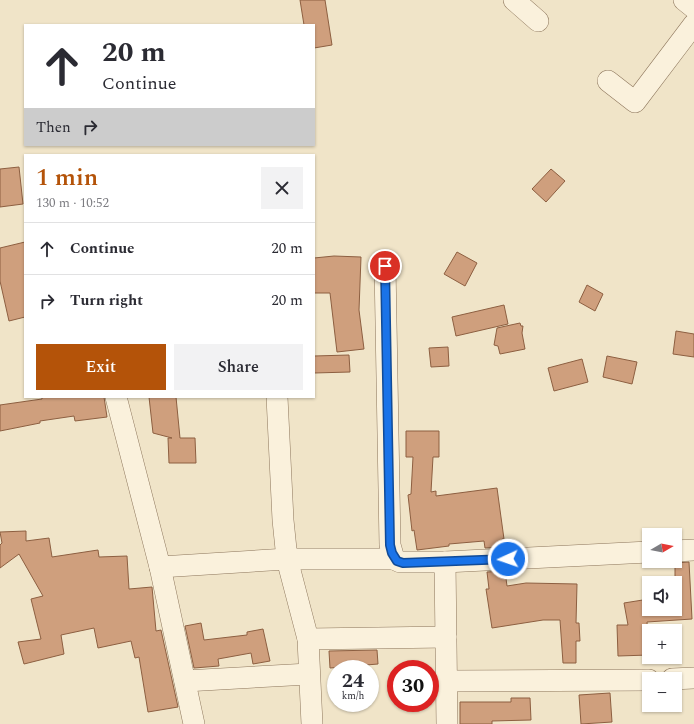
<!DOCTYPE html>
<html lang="en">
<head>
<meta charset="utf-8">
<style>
	body { margin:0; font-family:Spectral,serif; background:#f2f2f3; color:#2b2b33; height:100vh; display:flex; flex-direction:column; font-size:15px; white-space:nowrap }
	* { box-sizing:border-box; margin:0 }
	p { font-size:13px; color:#7c7c81 }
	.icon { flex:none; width:22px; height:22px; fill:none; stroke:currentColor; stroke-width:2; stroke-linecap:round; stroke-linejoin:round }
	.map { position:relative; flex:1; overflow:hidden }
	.side { position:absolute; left:24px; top:154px; width:291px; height:244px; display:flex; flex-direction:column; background:#fff; border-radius:0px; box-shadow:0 1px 3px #0004 }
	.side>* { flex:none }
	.guide { position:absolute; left:24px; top:24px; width:291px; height:122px; border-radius:0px; box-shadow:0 1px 3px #0004; background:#fff; color:#2b2b33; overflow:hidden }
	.needle { width:26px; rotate:80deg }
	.buttons { position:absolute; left:642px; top:528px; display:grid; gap:8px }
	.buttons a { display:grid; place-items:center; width:40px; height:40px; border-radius:0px; background:#fff; box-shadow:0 1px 3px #0004; font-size:20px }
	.speed { position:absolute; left:327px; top:660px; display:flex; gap:8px; font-size:20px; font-weight:700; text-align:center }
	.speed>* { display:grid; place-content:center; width:52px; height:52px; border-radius:50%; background:#fff; box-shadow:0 1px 3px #0004; line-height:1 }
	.speed small { font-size:10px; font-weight:400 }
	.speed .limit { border:6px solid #d22; background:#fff; color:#111 }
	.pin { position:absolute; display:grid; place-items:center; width:34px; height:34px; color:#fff; margin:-17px; border:2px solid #fff; border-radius:50%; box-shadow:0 1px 4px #0007 }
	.me { position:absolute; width:44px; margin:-22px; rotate:267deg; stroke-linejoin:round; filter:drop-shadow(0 0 3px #0008) }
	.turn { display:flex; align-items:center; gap:14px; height:84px; padding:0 12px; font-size:18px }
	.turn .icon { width:52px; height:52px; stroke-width:2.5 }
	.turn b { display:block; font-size:28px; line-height:34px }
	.then { display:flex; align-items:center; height:38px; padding:0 12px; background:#0003; gap:8px; font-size:15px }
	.round { display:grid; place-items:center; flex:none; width:42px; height:42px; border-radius:0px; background:#f2f2f3 }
	.head { display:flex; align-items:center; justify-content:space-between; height:68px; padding:0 12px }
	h1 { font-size:24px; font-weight:600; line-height:30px; color:#b45309 }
	.cta { display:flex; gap:8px; margin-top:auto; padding:8px 12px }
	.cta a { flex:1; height:46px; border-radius:0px; background:#b45309; color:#fff; font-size:16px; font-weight:600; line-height:46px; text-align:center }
	.cta a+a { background:#f2f2f3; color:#2b2b33 }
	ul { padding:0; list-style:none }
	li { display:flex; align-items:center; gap:12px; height:52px; padding:0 12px; border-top:1px solid #e1e1e2 }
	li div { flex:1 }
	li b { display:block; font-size:15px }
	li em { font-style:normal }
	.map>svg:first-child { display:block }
	.building { fill:#cf9f7d; stroke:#8d5f41 }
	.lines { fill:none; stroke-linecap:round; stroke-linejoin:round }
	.street-casing { stroke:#8d765c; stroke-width:22 }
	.street { stroke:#faf1dc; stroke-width:21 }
	.route-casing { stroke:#114b97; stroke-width:10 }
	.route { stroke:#1a73e8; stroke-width:7 }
</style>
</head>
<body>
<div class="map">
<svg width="694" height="724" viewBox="0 0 694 724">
	<rect width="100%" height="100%" fill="#f0e4c8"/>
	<!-- building -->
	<g class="building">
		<path d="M300,0H325L332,45L314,48V25H304Z"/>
		<path d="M19,167L23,204L0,207V169Z"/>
		<path d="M551,169L565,181L546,202L532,189Z"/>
		<path d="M25,242V317L9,321L0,281V248Z"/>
		<path d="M457,252L477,263L465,286L444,274Z"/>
		<path d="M334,256L361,257L359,310L364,349L337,352L330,293H314V258Z"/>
		<path d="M587,285L603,294L595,311L579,302Z"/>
		<path d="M504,305L508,324L456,336L452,317Z"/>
		<path d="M520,323L521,326H523L522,333L525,349L500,354L498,346L494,345L497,328Z"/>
		<path d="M676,331L694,334V357L673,354Z"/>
		<path d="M448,347L449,366L431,367L429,348Z"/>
		<path d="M349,355L350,372L314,373V356Z"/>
		<path d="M607,356L637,362L632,384L603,377Z"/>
		<path d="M582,359L588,382L554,391L548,368Z"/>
		<path d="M42,397H104L107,417L75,421L74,416L40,421V423L0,431V405L42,399Z"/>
		<path d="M149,397H176L180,438H195L196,463H169L168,438H172L153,433Z"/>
		<path d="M406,431H439V457H433L431,492L436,491V496L497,488L504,539H502L503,547L485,548L484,541L449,544V546L417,550L414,530L412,531L408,495L411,494L413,457H406Z"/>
		<path d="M26,531V541L49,538L52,557L98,550L99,557L127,556L129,589L152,587L156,631L161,630L178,707L148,712L139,657L135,658L131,641L98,648L94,628L61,635L64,654L24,664L18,642L41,639L31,599L43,596L19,554L0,568V545L2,543L0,532Z"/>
		<path d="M689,562L692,619L647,622L649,655L618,656L617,625H628L624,603L649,599V609H675V563Z"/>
		<path d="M505,571L507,586L526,583L577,584L576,623H579L580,641H576V663H563L560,620H543L492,628L486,589H489L487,572Z"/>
		<path d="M201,623L204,640L247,635V632L263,629L270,661L253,664L251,653L218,659L219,666L194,668L185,626Z"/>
		<path d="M377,650L378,664L330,668L329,651Z"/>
		<path d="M610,693L612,722L581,724L579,695Z"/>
		<path d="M511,698H530L531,720L492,721V724H460V702H511Z"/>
	</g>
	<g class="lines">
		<defs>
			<g id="street">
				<path d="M514,0L538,21"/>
				<path d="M684,0L694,8"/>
				<path d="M608,81L635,102L694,24"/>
				<path d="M385,266L390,545L394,559L400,562H445L447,724"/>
				<path d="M116,397L160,567L194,724"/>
				<path d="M277,397L283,520L287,559L308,639L312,724"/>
				<path d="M675,551L694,550"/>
				<path d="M445,562L649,552"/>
				<path d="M160,567L287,559H394"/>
				<path d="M308,639L446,637"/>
				<path d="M672,679L694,678"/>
				<path d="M185,681L309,674"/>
				<path d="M446,681L649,680"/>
			</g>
		</defs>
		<!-- street casing -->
		<use href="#street" class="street-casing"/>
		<!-- street -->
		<use href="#street" class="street"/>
	</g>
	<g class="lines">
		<defs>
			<path id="route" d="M385,266L390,545L392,553L397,561L403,563L508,559"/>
		</defs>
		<!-- route casing -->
		<use href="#route" class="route-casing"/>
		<!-- route -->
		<use href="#route" class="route"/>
	</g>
</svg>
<div class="buttons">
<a><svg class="needle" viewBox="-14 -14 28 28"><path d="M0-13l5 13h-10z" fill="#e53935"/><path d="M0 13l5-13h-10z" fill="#7c7c81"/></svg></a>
<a><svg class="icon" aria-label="sound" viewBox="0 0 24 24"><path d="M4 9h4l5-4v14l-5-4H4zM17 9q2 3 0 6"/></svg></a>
<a>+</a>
<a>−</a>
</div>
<div class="speed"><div>24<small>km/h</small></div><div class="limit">30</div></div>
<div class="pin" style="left:385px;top:266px;background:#d93025"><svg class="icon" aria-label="arrive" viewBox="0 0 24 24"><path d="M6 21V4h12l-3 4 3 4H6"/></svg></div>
<svg class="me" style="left:508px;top:559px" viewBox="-20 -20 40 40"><circle r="17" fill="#1a73e8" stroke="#fff" stroke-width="3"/><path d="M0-11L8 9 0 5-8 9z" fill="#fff"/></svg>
<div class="guide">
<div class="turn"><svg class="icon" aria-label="ahead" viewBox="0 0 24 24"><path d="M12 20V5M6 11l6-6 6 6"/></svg><div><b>20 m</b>Continue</div></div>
<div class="then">Then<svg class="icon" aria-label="right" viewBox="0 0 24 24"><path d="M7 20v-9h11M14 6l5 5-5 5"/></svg></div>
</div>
<section class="side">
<div class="head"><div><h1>1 min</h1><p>130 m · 10:52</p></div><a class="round"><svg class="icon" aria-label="close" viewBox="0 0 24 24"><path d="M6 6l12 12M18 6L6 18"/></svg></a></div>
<ul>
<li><svg class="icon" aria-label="ahead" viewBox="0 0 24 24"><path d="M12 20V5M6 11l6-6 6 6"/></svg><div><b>Continue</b></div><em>20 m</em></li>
<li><svg class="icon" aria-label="right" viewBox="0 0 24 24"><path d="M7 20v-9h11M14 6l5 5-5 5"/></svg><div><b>Turn right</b></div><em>20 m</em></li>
</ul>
<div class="cta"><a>Exit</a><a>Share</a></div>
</section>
</div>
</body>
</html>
